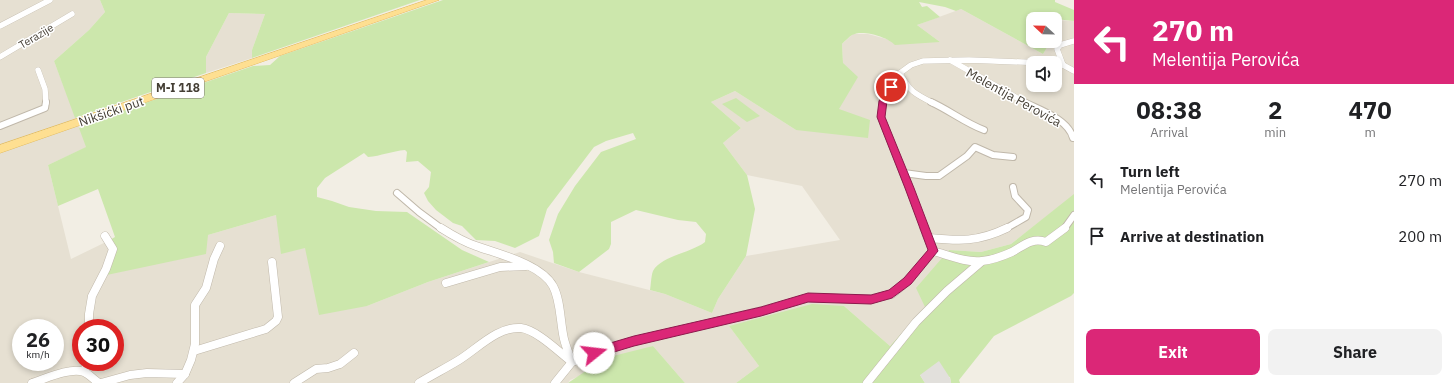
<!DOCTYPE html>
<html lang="en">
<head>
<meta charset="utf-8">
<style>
	body { margin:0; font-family:"IBM Plex Sans",sans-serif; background:#f2f2f2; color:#202124; height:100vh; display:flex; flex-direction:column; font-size:15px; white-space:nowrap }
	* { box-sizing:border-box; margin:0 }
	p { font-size:13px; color:#757577 }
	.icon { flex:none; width:22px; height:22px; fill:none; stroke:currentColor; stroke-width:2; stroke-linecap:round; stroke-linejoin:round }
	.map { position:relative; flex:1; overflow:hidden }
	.side { display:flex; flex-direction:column; background:#fff; width:380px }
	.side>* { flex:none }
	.hud { background:#db2777; color:#fff; overflow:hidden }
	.needle { width:26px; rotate:292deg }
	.fabs { position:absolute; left:1026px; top:12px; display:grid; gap:8px }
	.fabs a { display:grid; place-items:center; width:36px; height:36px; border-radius:8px; background:#fff; box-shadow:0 2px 6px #0003; font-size:20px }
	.speed { position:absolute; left:12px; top:319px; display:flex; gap:8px; font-size:20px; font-weight:700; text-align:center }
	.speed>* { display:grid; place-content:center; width:52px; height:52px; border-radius:50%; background:#fff; box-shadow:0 2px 6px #0003; line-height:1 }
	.speed small { font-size:10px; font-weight:400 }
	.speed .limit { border:6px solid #d22; background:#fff; color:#111 }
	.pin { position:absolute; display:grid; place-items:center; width:34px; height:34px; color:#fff; margin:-17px; border:2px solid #fff; border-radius:50%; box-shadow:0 1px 4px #0007 }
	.me { position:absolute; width:44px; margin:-22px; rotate:74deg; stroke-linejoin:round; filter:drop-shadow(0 0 3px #0008) }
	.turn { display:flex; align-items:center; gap:14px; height:84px; padding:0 12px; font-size:18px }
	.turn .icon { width:52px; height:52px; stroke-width:2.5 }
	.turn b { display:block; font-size:28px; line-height:34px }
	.eta { display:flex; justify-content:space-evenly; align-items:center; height:68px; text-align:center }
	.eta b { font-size:24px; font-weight:800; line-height:28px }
	.action { display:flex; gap:8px; margin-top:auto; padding:8px 12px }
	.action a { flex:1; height:46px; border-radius:8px; background:#db2777; color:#fff; font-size:16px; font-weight:800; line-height:46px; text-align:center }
	.action a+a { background:#f2f2f2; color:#202124 }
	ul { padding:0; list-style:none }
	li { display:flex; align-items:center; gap:12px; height:56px; padding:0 12px }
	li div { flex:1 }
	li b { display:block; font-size:15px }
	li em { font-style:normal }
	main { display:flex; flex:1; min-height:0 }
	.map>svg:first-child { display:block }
	.residential { fill:#e6e0d2; fill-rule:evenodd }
	.green { fill:#cce7ac }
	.parking { fill:#e2e0dc }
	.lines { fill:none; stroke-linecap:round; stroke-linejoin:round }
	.minor-far2-casing { stroke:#c0b8aa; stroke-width:6 }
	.minor-far1-casing { stroke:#c0b8aa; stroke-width:8 }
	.minor-casing { stroke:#c0b8aa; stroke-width:9 }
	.primary-casing { stroke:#e3bd61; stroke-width:1 }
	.minor-far2 { stroke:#fff; stroke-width:5.5 }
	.minor-far1 { stroke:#fff; stroke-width:6 }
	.minor { stroke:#fff; stroke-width:8 }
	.primary { fill:#fedf91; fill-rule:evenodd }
	.route { fill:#db2777; stroke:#8e194d }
	.labels { text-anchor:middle; stroke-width:3; stroke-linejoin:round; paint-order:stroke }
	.far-street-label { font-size:11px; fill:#443e34; stroke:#fff }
	.shield { fill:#fff; stroke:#7c7871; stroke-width:1 }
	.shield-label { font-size:12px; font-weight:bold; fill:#443e34 }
	.street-label { font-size:13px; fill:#443e34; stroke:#fff }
</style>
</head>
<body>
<main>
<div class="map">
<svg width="1074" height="383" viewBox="0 0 1074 383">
	<rect width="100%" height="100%" fill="#f2eee4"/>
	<!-- residential -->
	<g class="residential">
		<path d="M0,0H100L105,12L89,30L54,61L87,147L48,165L71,259L108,241L208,235L276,215L305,248L367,306L428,282L520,252L579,272L665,294L712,313L718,299L746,256L840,240L802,186L747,175L723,143L741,128L711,102L735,91L796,130L839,109L843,63L842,44L853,34H868L890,40L940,42L917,25L961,9L1043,54L1051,41H1055V20L1074,21V195L1011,244L981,252L949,250L925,307L890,346L844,306L729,326L759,366L736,383H685L653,346L570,380L568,383H0ZM1033,63H1055V85H1033ZM21,328H55V362H21ZM81,328H115V362H81Z"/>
		<path d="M229,13L265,14L252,50V58L206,73V57Z"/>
	</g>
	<!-- green -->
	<g class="green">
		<path d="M100,0H420L252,58V50L265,14L229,13L206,57V73L75,118L54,61L89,30L105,12Z"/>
		<path d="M443,0H1055V2L1074,10V21L1055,19H1033V41H1051L1043,54L961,9L956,11L945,7L919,2L922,7L927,6L940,17L917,25L940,42L895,45C888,37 862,29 852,35C849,37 845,41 842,44L843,63L858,77L839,109L870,120L868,138L796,130L735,91L711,102L741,128L723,143L747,175L755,209L746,256L718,299L712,313L665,294L650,290C651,285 651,276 653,271C661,256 691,253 705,242L706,234L696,222L678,220L636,210L611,222V244L609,249L579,272L554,263L553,252L549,240L558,214L575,186L601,152L636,139L633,133L606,141L594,147L547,209L539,236L515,248L495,241L476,240L462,226L453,223L436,210L428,201L424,193L429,187L431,172L418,161L406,162L407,152L405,150C392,151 381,156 368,157L364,153L325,178L317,188V197L332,201L349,207L376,211L407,212L462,250L489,262L428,282L367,306L319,315L305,248L281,254L276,215L208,235L206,254L102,276L113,249L108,241L115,237L98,189L58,206L48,165L86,147L79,128L107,116L253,66L270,65L280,56Z"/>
		<path d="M736,98L760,116L747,122L722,104Z"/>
		<path d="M1074,194V293L1071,296L994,336L959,380L960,383H951L950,377L920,375L925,383H736L759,366L729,326L812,304L844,306L890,346L925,307L916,288L949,250L981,252L1011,244Z"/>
		<path d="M653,346L685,383H568L605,358Z"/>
	</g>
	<!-- parking -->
	<path class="parking" d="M939,361L950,378L951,383H925L920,375Z"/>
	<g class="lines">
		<defs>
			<g id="minor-far2">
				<path d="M0,26L50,0"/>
				<path d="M0,57L72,14"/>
				<path d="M950,60L1026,103"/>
				<path d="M1055,64L1063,65L1074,71"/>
				<path d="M1063,65L1057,49L1060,45L1074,41"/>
				<path d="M38,70L45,89L46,103"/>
				<path d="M900,73C909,91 915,94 933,103"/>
				<path d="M883,103L900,73L911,65L923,61L969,60L1046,63"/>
			</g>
			<g id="minor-far1">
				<path d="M883,102L881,117L925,229"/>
				<path d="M931,102C949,110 965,123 984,130"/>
				<path d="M1024,102C1040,110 1068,119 1073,138"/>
				<path d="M0,126L45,108L46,102"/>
				<path d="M904,173L926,176H939L967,156L975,147L993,155L1013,157"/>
				<path d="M397,193L419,212L442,229"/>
				<path d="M1005,229L1026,217L1028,210L1015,196L1013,187"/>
				<path d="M1064,229L1074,215"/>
			</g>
			<g id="minor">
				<path d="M929,238C960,241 978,242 1007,228"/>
				<path d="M933,251C948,255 966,263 982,261C992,260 1003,256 1012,252C1023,246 1032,237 1046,242L1065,228"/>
				<path d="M446,283L500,267L526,266"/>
				<path d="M89,328V314L92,296L106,269L113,249L105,236"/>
				<path d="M194,351L266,329L276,321L278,317L272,262"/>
				<path d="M85,372L86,362"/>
				<path d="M32,383C45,379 70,367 84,372C89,374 94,380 99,383"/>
				<path d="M101,383L130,375L147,373L185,374"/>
				<path d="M177,383L185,374L191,360L195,344V305L206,288L214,259L220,246"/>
				<path d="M294,383L316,369L328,368L340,364L354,353"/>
				<path d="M419,383C432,375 446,368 459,360C477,349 498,326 521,328C537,330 559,352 572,362C569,354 566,347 564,339C560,322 561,301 553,286C541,264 498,254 476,246C464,242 452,235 441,228"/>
				<path d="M555,383L572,362L634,341L761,311L808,298L871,299L892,294L908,281L933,251L924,228"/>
				<path d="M867,383L916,322L947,291L981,262"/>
			</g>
			<path id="primary" d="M427,0H439L0,153V145Z"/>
		</defs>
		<!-- minor-far2 casing -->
		<use href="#minor-far2" class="minor-far2-casing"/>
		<!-- minor-far1 casing -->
		<use href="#minor-far1" class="minor-far1-casing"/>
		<!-- minor casing -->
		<use href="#minor" class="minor-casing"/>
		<!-- primary casing -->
		<use href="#primary" class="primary-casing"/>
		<!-- minor-far2 -->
		<use href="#minor-far2" class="minor-far2"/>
		<!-- minor-far1 -->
		<use href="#minor-far1" class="minor-far1"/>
		<!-- minor -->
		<use href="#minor" class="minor"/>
		<!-- primary -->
		<use href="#primary" class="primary"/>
	</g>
	<!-- route -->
	<path class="route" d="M891,84L895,87L887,101L885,117L914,188L938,251L911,284L892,298L871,304L808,302L761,316L634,346L594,358L590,357L589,353L590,349L634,336L761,307L808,293L871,295L889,290L904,278L928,250L905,188L877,117L879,101L888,85Z"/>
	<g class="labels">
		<!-- far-street labels -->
		<g class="far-street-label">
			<text transform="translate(36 36) rotate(-31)" y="4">Terazije</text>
		</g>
		<!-- shield labels -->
		<rect class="shield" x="152" y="78" width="52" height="20" rx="3"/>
		<g class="shield-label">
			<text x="178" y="92">M-I 118</text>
		</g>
		<!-- street labels -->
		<g class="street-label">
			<text transform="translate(1014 97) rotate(29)" y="5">Melentija Perovića</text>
			<text transform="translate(111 111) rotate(-19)" y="5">Nikšićki put</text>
		</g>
	</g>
</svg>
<div class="fabs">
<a><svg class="needle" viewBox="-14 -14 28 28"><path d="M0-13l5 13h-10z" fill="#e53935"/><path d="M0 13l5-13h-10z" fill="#757577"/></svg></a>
<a><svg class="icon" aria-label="sound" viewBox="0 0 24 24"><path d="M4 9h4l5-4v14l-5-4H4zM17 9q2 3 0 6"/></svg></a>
</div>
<div class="speed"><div>26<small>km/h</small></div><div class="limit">30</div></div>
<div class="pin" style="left:891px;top:87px;background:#d93025"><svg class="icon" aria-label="arrive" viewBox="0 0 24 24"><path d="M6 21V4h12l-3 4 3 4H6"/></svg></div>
<svg class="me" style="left:594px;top:353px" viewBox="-20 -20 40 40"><circle r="19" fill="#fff"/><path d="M0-13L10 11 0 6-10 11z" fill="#db2777"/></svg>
</div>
<section class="side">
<div class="hud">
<div class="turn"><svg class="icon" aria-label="left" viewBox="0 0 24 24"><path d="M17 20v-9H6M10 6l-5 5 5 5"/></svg><div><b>270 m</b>Melentija Perovića</div></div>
</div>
<div class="eta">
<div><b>08:38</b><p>Arrival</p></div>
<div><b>2</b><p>min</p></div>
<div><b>470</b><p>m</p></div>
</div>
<ul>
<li><svg class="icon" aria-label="left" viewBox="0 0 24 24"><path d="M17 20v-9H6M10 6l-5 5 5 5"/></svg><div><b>Turn left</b><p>Melentija Perovića</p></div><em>270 m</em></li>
<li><svg class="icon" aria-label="arrive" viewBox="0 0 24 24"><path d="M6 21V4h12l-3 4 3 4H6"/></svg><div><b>Arrive at destination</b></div><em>200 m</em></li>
</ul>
<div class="action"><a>Exit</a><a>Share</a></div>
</section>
</main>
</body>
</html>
